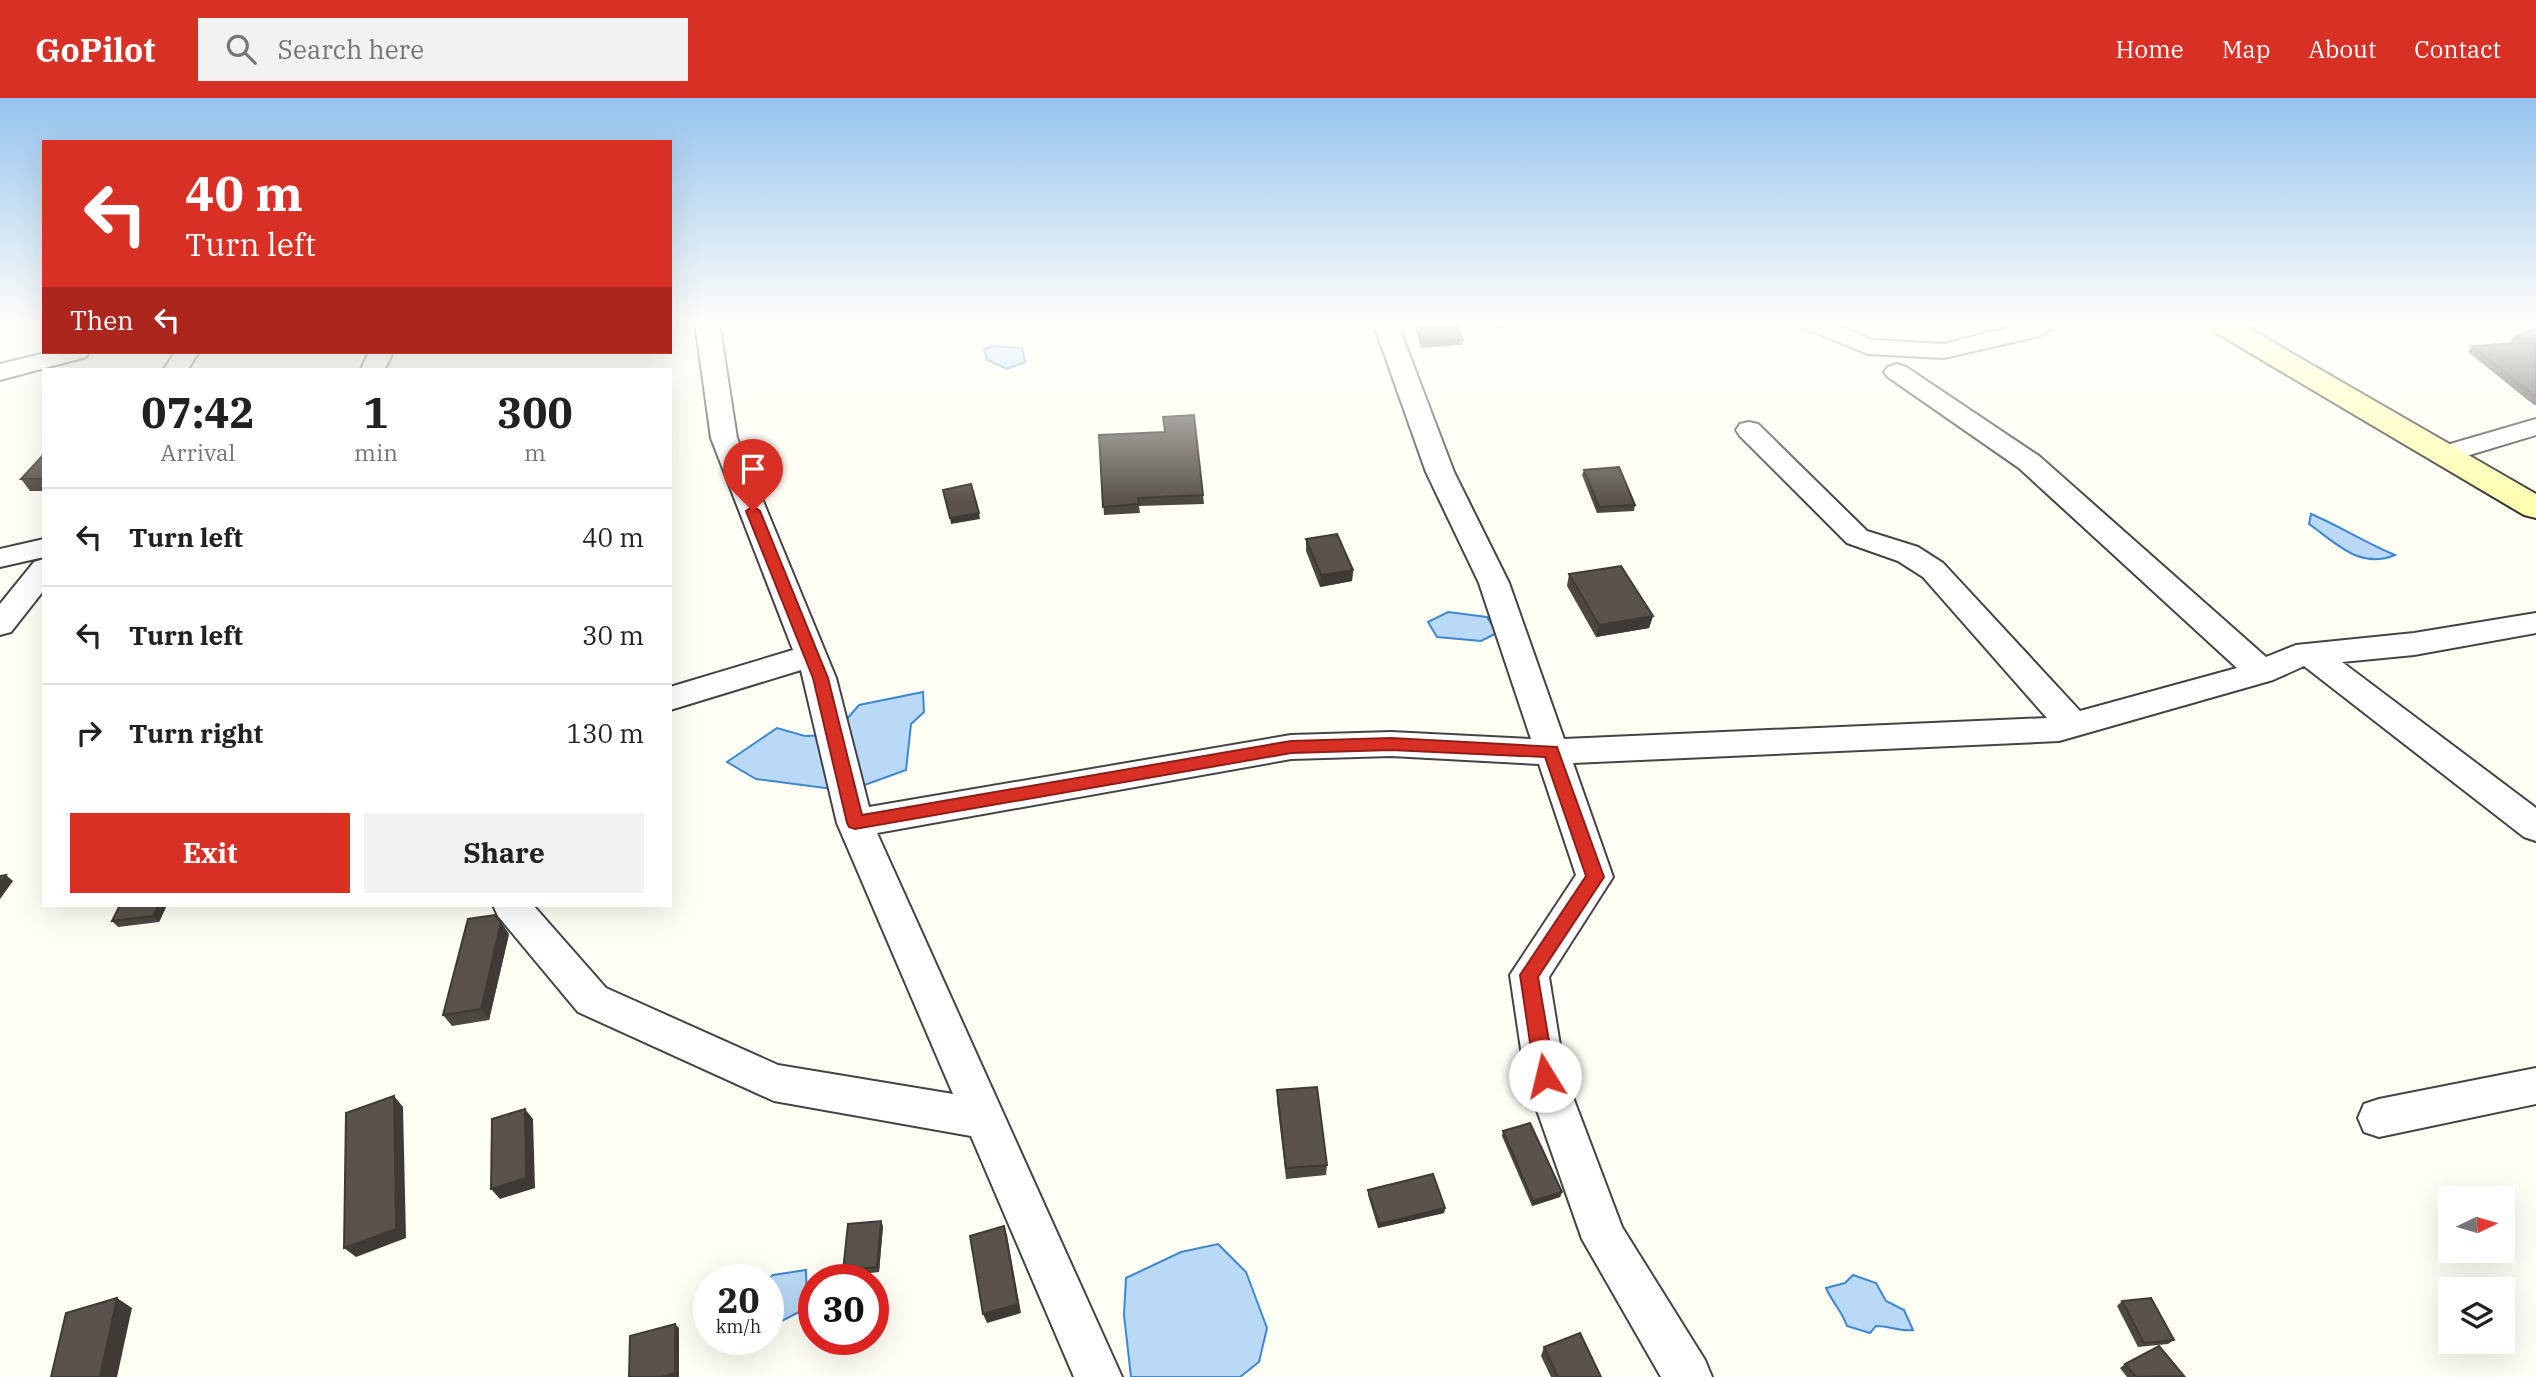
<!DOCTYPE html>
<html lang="en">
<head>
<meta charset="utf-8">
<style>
	body { margin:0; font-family:"IBM Plex Serif",serif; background:#f2f2f2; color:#202124; height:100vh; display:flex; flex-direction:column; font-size:26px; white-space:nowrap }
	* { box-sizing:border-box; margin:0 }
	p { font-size:23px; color:#757577 }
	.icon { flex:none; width:38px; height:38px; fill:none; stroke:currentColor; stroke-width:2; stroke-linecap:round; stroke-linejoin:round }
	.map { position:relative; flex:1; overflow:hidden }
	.details { position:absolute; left:42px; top:270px; width:630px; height:539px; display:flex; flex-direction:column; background:#fff; border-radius:0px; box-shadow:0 7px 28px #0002 }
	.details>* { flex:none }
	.top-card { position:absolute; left:42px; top:42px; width:630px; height:214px; border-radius:0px; box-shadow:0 7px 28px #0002; background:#d93025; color:#fff; overflow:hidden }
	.needle { width:46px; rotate:85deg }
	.buttons { position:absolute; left:2438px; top:1088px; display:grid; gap:14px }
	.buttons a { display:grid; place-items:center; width:77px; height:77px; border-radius:0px; background:#fff; box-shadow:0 7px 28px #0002; font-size:35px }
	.speed { position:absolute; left:693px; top:1166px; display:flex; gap:14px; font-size:35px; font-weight:700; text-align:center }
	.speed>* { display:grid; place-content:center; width:91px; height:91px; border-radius:50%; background:#fff; box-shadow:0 7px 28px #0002; line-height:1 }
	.speed small { font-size:18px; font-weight:400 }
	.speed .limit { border:10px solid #d22; background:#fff; color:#111 }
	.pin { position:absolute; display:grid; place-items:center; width:60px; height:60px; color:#fff; margin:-72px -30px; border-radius:50% 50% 50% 0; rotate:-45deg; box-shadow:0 0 7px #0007 }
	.pin .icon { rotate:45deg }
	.me { position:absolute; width:77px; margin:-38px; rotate:351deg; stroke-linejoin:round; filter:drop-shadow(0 0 5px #0008) }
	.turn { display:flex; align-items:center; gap:24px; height:147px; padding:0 28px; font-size:32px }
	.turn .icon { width:91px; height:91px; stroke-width:2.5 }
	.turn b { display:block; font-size:49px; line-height:60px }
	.then { display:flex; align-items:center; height:66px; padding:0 28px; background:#0003; gap:14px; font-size:26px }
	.eta { display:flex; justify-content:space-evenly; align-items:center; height:119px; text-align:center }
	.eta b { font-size:42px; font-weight:700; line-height:49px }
	.action { display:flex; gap:14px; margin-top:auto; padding:14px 28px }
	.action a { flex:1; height:80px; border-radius:0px; background:#d93025; color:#fff; font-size:28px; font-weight:700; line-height:80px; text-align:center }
	.action a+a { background:#f2f2f2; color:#202124 }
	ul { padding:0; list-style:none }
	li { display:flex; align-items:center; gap:21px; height:98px; padding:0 28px; border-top:2px solid #e0e0e0 }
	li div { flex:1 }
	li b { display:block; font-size:26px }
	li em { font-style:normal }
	header { display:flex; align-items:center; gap:42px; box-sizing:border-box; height:98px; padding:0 35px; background:#d93025; color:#fff }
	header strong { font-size:33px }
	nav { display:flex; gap:38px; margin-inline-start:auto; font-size:24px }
	.search { width:490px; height:63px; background:#f2f2f2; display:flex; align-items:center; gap:18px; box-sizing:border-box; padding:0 24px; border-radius:0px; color:#757577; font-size:26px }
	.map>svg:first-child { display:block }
	.water { fill:#b9d9f7; stroke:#3f87ce; stroke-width:2 }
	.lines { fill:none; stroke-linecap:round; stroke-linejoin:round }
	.street-casing { stroke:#444; stroke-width:4 }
	.secondary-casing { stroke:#333; stroke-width:4 }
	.street { fill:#fff; fill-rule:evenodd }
	.secondary { fill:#fffeb0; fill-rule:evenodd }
	.wall { fill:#4d4742 }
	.shaded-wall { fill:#3f3a36 }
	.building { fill:#5a534d; stroke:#3f3a36; stroke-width:2 }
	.route { fill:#d93025; stroke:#8d1f18; stroke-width:2 }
</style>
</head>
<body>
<header>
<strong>GoPilot</strong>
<div class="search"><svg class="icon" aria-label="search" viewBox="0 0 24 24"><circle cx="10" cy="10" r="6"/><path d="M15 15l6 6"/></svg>Search here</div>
<nav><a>Home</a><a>Map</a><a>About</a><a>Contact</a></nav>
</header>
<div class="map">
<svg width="2536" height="1279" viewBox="0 0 2536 1279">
	<rect width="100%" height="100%" fill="#fffef5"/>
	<!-- water -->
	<g class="water">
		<path d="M994,248L1022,250L1025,264L1007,271L987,262L984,251Z"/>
		<path d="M2311,416C2340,428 2365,445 2395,457C2360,472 2336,445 2309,426Z"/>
		<path d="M1448,514L1487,519L1497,535L1481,543L1437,539L1428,524Z"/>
		<path d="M923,594L924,614L911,626L906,672L848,693L756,681L727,664L777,630L805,638L833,637L859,607Z"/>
		<path d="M1218,1146L1246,1174L1267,1230L1259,1264L1240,1279H1131L1124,1217L1126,1180L1181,1154Z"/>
		<path d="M806,1172L807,1210L768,1230V1181L773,1177Z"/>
		<path d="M1853,1177L1876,1185L1886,1203L1904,1212L1913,1232C1900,1234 1890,1228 1876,1228L1870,1235L1847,1228C1842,1213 1832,1204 1826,1190L1845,1185Z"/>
	</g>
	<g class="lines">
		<defs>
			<g id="street">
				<path d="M695,224H719L737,340L836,580L869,709L1291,637L1391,634L1531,641L1479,485L1426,374L1373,224H1397L1454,374L1509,485L1564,641L2047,620L1923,479L1898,463L1847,445L1740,338L1736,332L1740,326L1749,324L1758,326L1867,433L1918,449L1943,465L2080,613L2237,570L2019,370L1888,279L1884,274L1888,269L1897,266L1906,269L2039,358L2266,559L2296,547L2414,535L2536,515V535L2414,557L2342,564L2536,710V743L2524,739L2304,568L2273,582L2059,643L1573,665L1613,779L1549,879L1565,978L1622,1129L1705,1262L1712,1279H1661L1582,1141L1525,978L1510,877L1576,777L1539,666L1391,658L1291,661L877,735L1122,1279H1074L971,1038L774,1003L578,914L498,818L493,807H533L606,890L778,967L953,996L837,725L801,572L670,612V589L793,552L711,340Z"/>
				<path d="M1798,224H1830L1872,242L1944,246L2029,224H2059L2055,229L2039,238L1944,260L1868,256L1802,229Z"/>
				<path d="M49,254H89L86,259L0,282V266Z"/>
				<path d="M175,254H199L188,271H164Z"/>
				<path d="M369,254H393L385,271H361Z"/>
				<path d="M2536,321V337L2443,365L2433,363L2430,357L2433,351Z"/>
				<path d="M44,441V459L0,469V451Z"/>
				<path d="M44,461V492L11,534L0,537V506L34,464Z"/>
				<path d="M2536,970V1006L2379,1039L2364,1034L2358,1020L2364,1006L2379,1001Z"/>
			</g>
			<path id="secondary" d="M2204,224H2238L2536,396V420L2524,417L2208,230Z"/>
		</defs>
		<!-- street casing -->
		<use href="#street" class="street-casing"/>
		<!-- secondary casing -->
		<use href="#secondary" class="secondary-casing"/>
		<!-- street -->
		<use href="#street" class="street"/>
		<!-- secondary -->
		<use href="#secondary" class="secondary"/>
	</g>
	<!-- wall -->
	<g class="wall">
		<path d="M1413,224H1456L1463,242L1462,247L1421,250Z"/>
		<path d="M1493,224H1527L1526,227L1496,230Z"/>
		<path d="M2536,229V307H2534L2468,254L2472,248L2509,246L2513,240Z"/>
		<path d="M1099,337L1203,397L1204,406L1139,408L1140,415L1104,417Z"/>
		<path d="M44,356V393H30L21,381Z"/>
		<path d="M1584,372L1635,407L1634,413L1597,415L1582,377Z"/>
		<path d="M1306,441L1353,472L1352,483L1320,489L1306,453Z"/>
		<path d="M1569,476L1653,518L1649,530L1596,539L1567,488Z"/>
		<path d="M120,807H167L159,824L118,829L112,823Z"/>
		<path d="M509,836L489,922L452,928L443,917Z"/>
		<path d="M1277,992L1327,1067L1326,1077L1286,1081L1277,1003Z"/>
		<path d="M1503,1033L1562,1094L1560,1099L1532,1108L1502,1038Z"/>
		<path d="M1368,1092L1445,1110L1444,1115L1378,1130L1368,1097Z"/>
		<path d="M883,1128L879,1174L846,1178L843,1173Z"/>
		<path d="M2122,1203L2174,1242L2168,1246L2138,1249L2117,1208Z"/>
		<path d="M1544,1249L1601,1279H1551L1541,1258Z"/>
		<path d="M2125,1266L2182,1279H2127L2120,1270Z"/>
	</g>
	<!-- shaded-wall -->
	<g class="shaded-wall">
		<path d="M979,415L980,421L951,426L950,420Z"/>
		<path d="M1353,472L1352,483L1320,489L1321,477Z"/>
		<path d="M1653,518L1649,530L1596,539L1599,527Z"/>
		<path d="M6,777L13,783L0,801V786Z"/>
		<path d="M159,807H167L159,824L153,818Z"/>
		<path d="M501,824L509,836L489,922L481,911Z"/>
		<path d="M394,998L403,1009L406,1140L356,1159L344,1150Z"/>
		<path d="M525,1011L533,1021L535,1090L500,1101L491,1091Z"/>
		<path d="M1562,1094L1560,1099L1532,1108L1533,1103Z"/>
		<path d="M1445,1110L1444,1115L1378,1130L1379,1126Z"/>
		<path d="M881,1123L883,1128L879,1174L877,1169Z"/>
		<path d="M1004,1128L1007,1137L1021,1215L987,1225L983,1216Z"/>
		<path d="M117,1200L132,1210L117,1279H100Z"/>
		<path d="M675,1226L679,1230V1279H662Z"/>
	</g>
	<!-- building -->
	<g class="building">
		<path d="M1415,224H1456L1463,242L1422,244Z"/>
		<path d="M2536,229V240L2513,241V240Z"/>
		<path d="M2531,244L2536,248V299L2472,248Z"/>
		<path d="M1194,317L1203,397L1138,400L1139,406L1103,409L1099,337L1165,334L1163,319Z"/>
		<path d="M44,356V381H21Z"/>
		<path d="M1619,369L1635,407L1599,409L1584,372Z"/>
		<path d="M971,386L979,415L950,420L943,392Z"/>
		<path d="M1337,436L1353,472L1321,477L1306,441Z"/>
		<path d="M1621,468L1653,518L1599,527L1569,476Z"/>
		<path d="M6,777L0,786V778Z"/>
		<path d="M120,807H159L153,818L112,823Z"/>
		<path d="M495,817L501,824L481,911L443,917L468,821Z"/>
		<path d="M1317,989L1327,1067L1286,1070L1277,992Z"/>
		<path d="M394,998L396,1131L344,1150L346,1015Z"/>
		<path d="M525,1011L526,1080L491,1091L492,1021Z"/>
		<path d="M1530,1025L1562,1094L1533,1103L1503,1033Z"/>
		<path d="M1433,1076L1445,1110L1379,1126L1368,1092Z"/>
		<path d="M881,1123L877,1169L843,1173L848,1126Z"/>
		<path d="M1004,1128L1018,1206L983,1216L970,1138Z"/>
		<path d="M117,1200L100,1279H51L66,1215Z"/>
		<path d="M2151,1200L2174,1242L2144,1245L2122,1203Z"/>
		<path d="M675,1226V1275L662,1279H629L630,1238Z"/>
		<path d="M1580,1235L1601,1279H1558L1544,1249Z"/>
		<path d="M2159,1248L2184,1278L2136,1279L2125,1266Z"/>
	</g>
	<!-- sky -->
	<linearGradient id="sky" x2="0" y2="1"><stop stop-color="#95c3ee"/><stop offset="0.56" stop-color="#fffffa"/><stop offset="1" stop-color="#fffffa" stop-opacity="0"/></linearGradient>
	<rect width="2536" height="403" fill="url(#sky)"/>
	<!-- route -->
	<path class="route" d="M753,408L760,413L828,580L862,717L1291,643L1391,640L1557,649L1604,779L1538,879L1555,978L1552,984L1545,987L1538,984L1535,978L1520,877L1586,778L1545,659L1391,652L1291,655L855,731L849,729L847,725L813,580L746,413Z"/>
</svg>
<div class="buttons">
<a><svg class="needle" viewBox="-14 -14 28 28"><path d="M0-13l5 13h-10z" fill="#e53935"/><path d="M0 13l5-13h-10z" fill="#757577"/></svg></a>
<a><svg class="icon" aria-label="layers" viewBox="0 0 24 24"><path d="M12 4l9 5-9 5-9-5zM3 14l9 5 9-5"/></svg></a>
</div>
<div class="speed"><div>20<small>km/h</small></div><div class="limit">30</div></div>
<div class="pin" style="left:753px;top:413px;background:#d93025"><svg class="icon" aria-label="arrive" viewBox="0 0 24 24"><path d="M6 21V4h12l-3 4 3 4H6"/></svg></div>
<svg class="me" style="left:1545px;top:978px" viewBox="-20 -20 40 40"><circle r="19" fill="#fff"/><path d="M0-13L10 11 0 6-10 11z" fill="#d93025"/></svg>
<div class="top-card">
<div class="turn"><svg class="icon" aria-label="left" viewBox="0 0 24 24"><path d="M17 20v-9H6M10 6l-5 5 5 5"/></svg><div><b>40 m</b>Turn left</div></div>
<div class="then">Then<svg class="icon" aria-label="left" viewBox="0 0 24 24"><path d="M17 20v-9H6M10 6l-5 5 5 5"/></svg></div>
</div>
<section class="details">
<div class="eta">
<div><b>07:42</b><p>Arrival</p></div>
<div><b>1</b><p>min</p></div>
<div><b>300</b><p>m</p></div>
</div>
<ul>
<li><svg class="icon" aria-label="left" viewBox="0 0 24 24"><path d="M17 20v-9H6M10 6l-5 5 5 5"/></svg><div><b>Turn left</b></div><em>40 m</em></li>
<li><svg class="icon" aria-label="left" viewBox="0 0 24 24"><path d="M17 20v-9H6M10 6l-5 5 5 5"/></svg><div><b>Turn left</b></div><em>30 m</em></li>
<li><svg class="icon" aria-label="right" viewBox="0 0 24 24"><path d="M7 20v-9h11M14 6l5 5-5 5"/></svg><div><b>Turn right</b></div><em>130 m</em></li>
</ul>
<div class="action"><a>Exit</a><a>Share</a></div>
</section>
</div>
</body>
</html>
